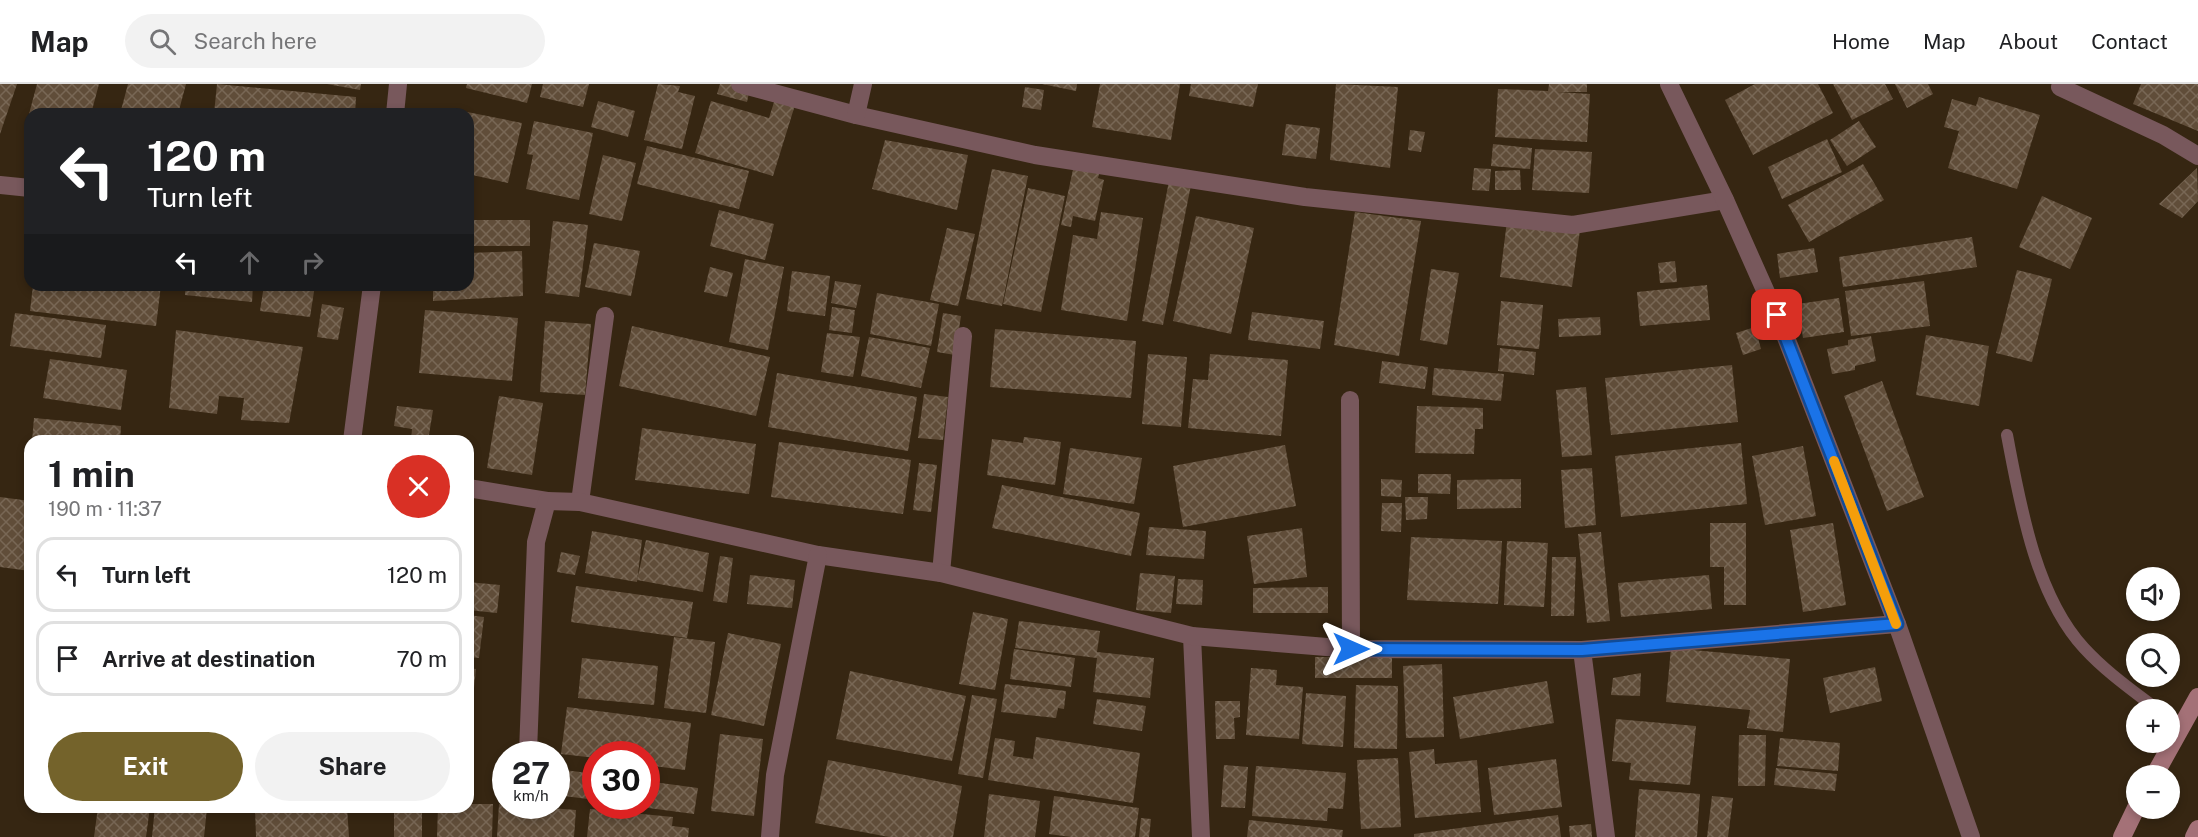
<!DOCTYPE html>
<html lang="en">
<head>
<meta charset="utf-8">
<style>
	body { margin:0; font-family:"Public Sans",sans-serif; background:#f2f2f2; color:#202124; height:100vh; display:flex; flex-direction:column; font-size:22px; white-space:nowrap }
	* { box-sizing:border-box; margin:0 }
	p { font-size:20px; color:#757577 }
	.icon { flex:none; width:33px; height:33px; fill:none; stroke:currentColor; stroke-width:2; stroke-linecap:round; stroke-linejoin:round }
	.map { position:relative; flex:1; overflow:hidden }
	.side { position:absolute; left:24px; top:351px; width:450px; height:378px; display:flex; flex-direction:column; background:#fff; border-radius:18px; box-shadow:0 3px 9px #0003 }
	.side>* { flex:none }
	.top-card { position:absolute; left:24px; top:24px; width:450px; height:183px; border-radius:18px; box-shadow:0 3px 9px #0003; background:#202124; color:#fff; overflow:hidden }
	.fabs { position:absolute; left:2126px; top:483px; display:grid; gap:12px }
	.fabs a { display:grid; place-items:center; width:54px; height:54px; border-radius:50%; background:#fff; box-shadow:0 3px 9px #0003; font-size:30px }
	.speed { position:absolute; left:492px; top:657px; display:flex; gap:12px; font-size:30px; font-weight:700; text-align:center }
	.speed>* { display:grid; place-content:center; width:78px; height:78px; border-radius:50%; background:#fff; box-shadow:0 3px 9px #0003; line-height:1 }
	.speed small { font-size:15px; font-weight:400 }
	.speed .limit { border:9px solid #d22; background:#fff; color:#111 }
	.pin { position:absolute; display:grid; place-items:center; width:51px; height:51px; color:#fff; margin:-26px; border-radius:12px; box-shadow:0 3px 9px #0006 }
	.me { position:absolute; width:66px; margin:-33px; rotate:90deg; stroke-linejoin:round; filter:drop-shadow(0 0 4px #0008) }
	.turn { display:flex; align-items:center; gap:21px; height:126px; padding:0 24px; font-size:27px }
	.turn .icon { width:78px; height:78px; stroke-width:2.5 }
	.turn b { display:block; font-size:42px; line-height:51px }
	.lanes { display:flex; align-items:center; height:57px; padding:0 24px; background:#0003; justify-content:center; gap:30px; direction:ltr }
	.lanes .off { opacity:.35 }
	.round { display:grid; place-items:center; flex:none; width:63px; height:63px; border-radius:32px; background:#f2f2f2 }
	.summary { display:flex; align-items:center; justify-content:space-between; height:102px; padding:0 24px }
	h1 { font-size:36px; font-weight:700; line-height:45px }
	.action { display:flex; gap:12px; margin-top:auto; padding:12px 24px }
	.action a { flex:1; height:69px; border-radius:36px; background:#74632b; color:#fff; font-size:24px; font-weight:700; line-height:69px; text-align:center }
	.action a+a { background:#f2f2f2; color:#202124 }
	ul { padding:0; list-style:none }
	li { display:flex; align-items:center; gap:18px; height:75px; margin:0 12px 9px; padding:0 12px; border:3px solid #e0e0e0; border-radius:18px }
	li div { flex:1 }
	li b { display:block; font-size:22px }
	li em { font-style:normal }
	header { display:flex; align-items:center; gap:36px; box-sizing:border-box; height:84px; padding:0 30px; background:#fff; border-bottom:2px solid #e0e0e0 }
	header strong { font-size:28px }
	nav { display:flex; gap:33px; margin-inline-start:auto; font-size:21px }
	.search { width:420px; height:54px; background:#f2f2f2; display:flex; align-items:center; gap:15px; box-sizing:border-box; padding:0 21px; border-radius:33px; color:#757577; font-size:22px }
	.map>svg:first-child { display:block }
	.building { fill:url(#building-cross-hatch) }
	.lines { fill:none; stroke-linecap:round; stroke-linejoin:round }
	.lane { stroke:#78585c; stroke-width:12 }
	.street { stroke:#78585c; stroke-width:18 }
	.secondary { stroke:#a47177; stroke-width:18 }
	.route-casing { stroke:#114b97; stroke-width:15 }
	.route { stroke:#1a73e8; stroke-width:10 }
	.slow { stroke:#f59e0b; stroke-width:10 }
</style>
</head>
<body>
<header>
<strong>Map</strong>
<div class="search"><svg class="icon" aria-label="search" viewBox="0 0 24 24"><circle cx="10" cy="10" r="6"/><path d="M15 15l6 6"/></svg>Search here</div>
<nav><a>Home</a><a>Map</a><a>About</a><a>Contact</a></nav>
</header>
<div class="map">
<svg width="2198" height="753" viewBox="0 0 2198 753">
	<defs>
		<pattern id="building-cross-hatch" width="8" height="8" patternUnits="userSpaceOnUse" patternTransform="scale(1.5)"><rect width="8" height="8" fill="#604d39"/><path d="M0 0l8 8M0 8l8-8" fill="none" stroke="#786755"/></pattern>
	</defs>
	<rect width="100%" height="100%" fill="#362612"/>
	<!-- building -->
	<g class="building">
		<path d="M0,0H17L0,50Z"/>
		<path d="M37,0H99L91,30H29Z"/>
		<path d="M128,0H186L178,30H120Z"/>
		<path d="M217,0L356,13L355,30H214Z"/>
		<path d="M327,0H361L360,6Z"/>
		<path d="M467,0H532L527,19L466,4Z"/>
		<path d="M543,0H589L583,23L540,13Z"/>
		<path d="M658,0L680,2L678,8L695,12L682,65L644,56Z"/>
		<path d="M720,0H735L750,4L747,18L717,10Z"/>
		<path d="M1042,0H1077L1076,7Z"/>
		<path d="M1100,0H1180L1171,56L1092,43Z"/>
		<path d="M1191,0H1258L1253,23L1189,12Z"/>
		<path d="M1336,0L1398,3L1390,84L1330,76Z"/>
		<path d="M1549,0H1587V8H1557L1590,10L1587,58L1495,53L1498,5L1548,7Z"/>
		<path d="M1755,0H1818L1833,29L1753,71L1725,16Z"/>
		<path d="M1833,0H1885L1893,15L1852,36Z"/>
		<path d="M1895,0H1928L1933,10L1907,24Z"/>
		<path d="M2141,0H2198V47L2133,20Z"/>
		<path d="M1025,3L1044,6L1041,26L1022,23Z"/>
		<path d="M1979,13L2040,31L2017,105L1948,84L1959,47L1944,43L1952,15L1976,22Z"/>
		<path d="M775,15L795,21L773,92L695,69L711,17L769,34Z"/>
		<path d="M598,17L635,27L628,53L591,43Z"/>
		<path d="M457,26L522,39L508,99L468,90V30H456Z"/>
		<path d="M534,37L593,49L579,116L526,105L533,71L527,70Z"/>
		<path d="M1859,37L1876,63L1847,82L1830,56Z"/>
		<path d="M1286,40L1320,44L1316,75L1282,71Z"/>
		<path d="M1410,46L1425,48L1421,68L1408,66Z"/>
		<path d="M1827,55L1842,88L1782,115L1768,83Z"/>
		<path d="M885,56L968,71L957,126L872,105Z"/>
		<path d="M1493,60L1532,64L1530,85L1491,82Z"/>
		<path d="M647,62L749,87L739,125L637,100Z"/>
		<path d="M1535,65L1592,68L1589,109L1532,106Z"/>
		<path d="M603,71L636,79L622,137L589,130Z"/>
		<path d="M1863,80L1884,116L1809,158L1788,121Z"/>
		<path d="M1074,81L1100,86L1098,94L1104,96L1095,137L1073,132L1071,143L1061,141Z"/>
		<path d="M1474,84L1491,85L1489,107L1472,106Z"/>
		<path d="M2197,84L2198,117L2182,134L2159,120Z"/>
		<path d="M992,85L1028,92L1002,222L966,215Z"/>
		<path d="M1520,86L1521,106H1495V87Z"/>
		<path d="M1169,97L1191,101L1163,241L1142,237Z"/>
		<path d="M1028,104L1065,112L1041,228L1003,220Z"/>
		<path d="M2042,112L2092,134L2070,185L2019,163Z"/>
		<path d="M719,126L774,140L765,176L710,162Z"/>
		<path d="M1101,128L1143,134L1127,237L1061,226L1073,151L1097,155Z"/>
		<path d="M1355,128L1421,137L1399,272L1334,261Z"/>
		<path d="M1196,132L1254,144L1231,250L1173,237Z"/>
		<rect x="468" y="136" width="62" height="26"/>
		<path d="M553,137L588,141L579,213L545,209Z"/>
		<path d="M1507,137L1580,146L1572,203L1500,193Z"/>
		<path d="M947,144L975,150L958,222L930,216Z"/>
		<path d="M1972,153L1977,183L1843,203L1839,173Z"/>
		<path d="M594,159L640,167L631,212L585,203Z"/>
		<path d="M1814,164L1818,188L1780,194L1777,170Z"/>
		<path d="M522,167L523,212L433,217V201H468V169Z"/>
		<path d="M745,175L784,183L768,266L729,258Z"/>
		<path d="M1675,177L1677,198L1660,199L1658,179Z"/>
		<path d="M710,183L733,189L727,213L704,208Z"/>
		<path d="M1431,185L1459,189L1447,261L1420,256Z"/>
		<path d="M2017,186L2052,195L2032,278L1996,269Z"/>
		<path d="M792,187L830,192L825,232L787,227Z"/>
		<path d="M835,197L861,201L856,224L831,219Z"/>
		<path d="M1924,197L1930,242L1851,252L1845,207Z"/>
		<path d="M33,201H161L156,242L30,227Z"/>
		<path d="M186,201H253L252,218L185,211Z"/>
		<path d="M264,201H315L310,233L260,227Z"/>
		<path d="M1707,201L1710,236L1640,242L1637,208Z"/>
		<path d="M877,209L939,220L931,262L870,250Z"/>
		<path d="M1839,214L1844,248L1803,254L1798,220Z"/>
		<path d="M1501,217L1543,221L1539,265L1497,261Z"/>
		<path d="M322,220L344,224L338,256L317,253Z"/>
		<path d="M832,223L855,226L852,249L829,246Z"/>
		<path d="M425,226L518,234L512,297L419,289Z"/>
		<path d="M1252,228L1324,237L1320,265L1248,256Z"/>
		<path d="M15,229L106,241L101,274L10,262Z"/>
		<path d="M943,229L961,232L955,271L937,268Z"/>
		<path d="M1600,233L1601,251L1559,253L1558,235Z"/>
		<path d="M545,237L591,240L585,311L540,308Z"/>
		<path d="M632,242L770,273L756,332L619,302Z"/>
		<path d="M1755,243L1761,265L1743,271L1736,249Z"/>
		<path d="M995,245L1136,257L1131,314L990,303Z"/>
		<path d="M176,246L303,263L289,339L241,336L244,314L219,312L217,330L169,324Z"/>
		<path d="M827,249L860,253L853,293L821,288Z"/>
		<path d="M1926,251L1989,262L1979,322L1916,311Z"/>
		<path d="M1871,252L1876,277L1855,282V286L1832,290L1827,265L1848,261V256Z"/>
		<path d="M869,253L930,264L921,304L861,292Z"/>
		<path d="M1500,264L1536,268L1534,291L1498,287Z"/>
		<path d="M1148,270L1187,273L1181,343L1142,340Z"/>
		<path d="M1210,270L1288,276L1281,352L1188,344L1193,295L1208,296Z"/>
		<path d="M50,275L127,286L121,326L43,314Z"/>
		<path d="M1382,277L1428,283L1425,305L1379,299Z"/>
		<path d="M1732,281L1738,338L1611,351L1605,294Z"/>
		<path d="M1434,284L1504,290L1501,317L1432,311Z"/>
		<path d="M777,289L917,313L908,367L768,343Z"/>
		<path d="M1882,297L1924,413L1887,427L1844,312Z"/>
		<path d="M1586,303L1592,371L1562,373L1556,306Z"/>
		<path d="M924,310L948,313L943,356L918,354Z"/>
		<path d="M499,312L543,319L532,391L487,384Z"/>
		<path d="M397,322L433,326L428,357H411L412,345L394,342Z"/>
		<path d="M1417,322L1483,324V345H1475L1474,370L1415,369Z"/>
		<path d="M34,334L121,342L120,357H32Z"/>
		<path d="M642,344L756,360L749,410L635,396Z"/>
		<path d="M1024,353L1061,358L1055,401L987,391L992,355L1023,359Z"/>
		<path d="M779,358L911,376L903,430L771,413Z"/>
		<path d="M1741,359L1747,420L1621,433L1615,372Z"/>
		<path d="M1285,361L1296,422L1183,443L1173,382Z"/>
		<path d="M1803,362L1816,432L1765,441L1752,372Z"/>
		<path d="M1070,364L1142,374L1134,420L1063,410Z"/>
		<path d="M919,379L937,381L931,428L913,426Z"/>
		<path d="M1592,384L1596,441L1565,444L1561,386Z"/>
		<path d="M1418,390H1451L1450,410L1418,409Z"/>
		<path d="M1381,395L1402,396L1401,413L1381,412Z"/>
		<path d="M1521,395V424L1457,425V396Z"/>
		<path d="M1002,401L1140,429L1131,472L992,444Z"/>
		<path d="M0,413L30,417V487L0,483Z"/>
		<path d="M1405,413H1428L1427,435L1406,436Z"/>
		<path d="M1382,419H1402L1401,448L1381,447Z"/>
		<path d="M1710,439H1746V521H1724V483H1710Z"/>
		<path d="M1833,439L1846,521L1803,528L1790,446Z"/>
		<path d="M1149,443L1206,447L1204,475L1146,471Z"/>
		<path d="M1302,444L1307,493L1254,500L1247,452Z"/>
		<path d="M592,447L642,456L637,498L585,489Z"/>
		<path d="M1601,448L1610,537L1587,539L1578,450Z"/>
		<path d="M1411,453L1502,457L1498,520L1407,516Z"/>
		<path d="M646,456L709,469L703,508L637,496Z"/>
		<path d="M1507,457L1548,459L1544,523L1504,521Z"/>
		<path d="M561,468L580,472L575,491L557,488Z"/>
		<path d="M720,472L733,474L727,519L713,517Z"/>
		<path d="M1552,473H1576L1574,532H1551Z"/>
		<path d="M1140,489L1175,492L1171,529L1136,526Z"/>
		<path d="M750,491L795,496L792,524L747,520Z"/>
		<path d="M1709,491L1712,525L1621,533L1618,499Z"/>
		<path d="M1178,495L1203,496L1202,521L1176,520Z"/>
		<path d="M468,498L500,501L497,529L468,526Z"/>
		<path d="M576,502L693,518L687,554L571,538Z"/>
		<path d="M1328,503V529H1253V504Z"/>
		<path d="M973,528L1008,535L995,606L959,600Z"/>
		<path d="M468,531L484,533L479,574L468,573Z"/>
		<path d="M1019,537L1100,547L1097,568L1154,574L1150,614L1093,608L1097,574L1015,564Z"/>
		<path d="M728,549L781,560L764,642L711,631Z"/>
		<path d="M674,553L715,558L706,629L664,624Z"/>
		<path d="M1671,564L1790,575L1783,648L1747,644L1750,626L1666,618Z"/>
		<path d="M1014,565L1075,574L1071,603L1010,595Z"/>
		<rect x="1315" y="573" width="77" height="21"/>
		<path d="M582,574L658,582L654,621L578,614Z"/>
		<path d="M1442,580L1444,653L1406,654L1403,582Z"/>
		<path d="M1875,583L1882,617L1830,629L1823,594Z"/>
		<path d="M468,584L476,585L472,623H468Z"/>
		<path d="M1251,584L1277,586L1276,601L1303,603L1299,655L1246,651Z"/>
		<path d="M850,587L966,612L952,677L836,655Z"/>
		<path d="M1641,589L1640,612L1611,611L1613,594Z"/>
		<path d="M1547,597L1554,639L1460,655L1453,613Z"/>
		<path d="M1005,600L1066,607L1064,625L1058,624L1056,634L1001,628Z"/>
		<path d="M1356,601L1398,602L1397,665L1354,664Z"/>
		<path d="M1306,609L1346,612L1343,663L1302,660Z"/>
		<path d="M972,611L997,615L983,694L958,690Z"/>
		<path d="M1097,615L1146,622L1142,647L1093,640Z"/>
		<path d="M1215,617H1240V633L1234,634L1235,655H1216Z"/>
		<path d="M567,623L691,639L685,686L646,681V670H596V674L561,670Z"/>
		<path d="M1616,635L1696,642L1690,701L1629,696L1631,679L1612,677Z"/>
		<path d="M720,650L763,655L754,732L711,727Z"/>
		<path d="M1739,651H1766L1765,702H1738Z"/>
		<path d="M1036,653L1140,669L1133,719L988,696L995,654L1015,657L1013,672L1033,675Z"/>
		<path d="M1780,654L1840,659L1838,687L1777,682Z"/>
		<path d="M1434,665L1435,680L1477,676L1481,728L1415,734L1409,668Z"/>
		<path d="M1398,674L1401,743L1361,745L1357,676Z"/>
		<path d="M1556,675L1562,723L1494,731L1488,684Z"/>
		<path d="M828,676L962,702L953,753H889L815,739Z"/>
		<path d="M1224,681L1248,683L1245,724L1221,723Z"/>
		<path d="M1256,682L1346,689L1343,725L1328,724L1327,737L1252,732Z"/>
		<path d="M1776,684L1837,690L1835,707L1774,701Z"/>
		<path d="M556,685L596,690V716L556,711Z"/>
		<path d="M498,689L506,690V711L495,709Z"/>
		<path d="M646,697L698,704L694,730L641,723L646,722Z"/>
		<path d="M1639,705L1700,710L1697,753H1635Z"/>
		<path d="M989,710L1040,717L1035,753H984Z"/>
		<path d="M1054,712L1139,724L1135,753H1071L1049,750Z"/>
		<path d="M1712,712L1733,714L1728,753H1707Z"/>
		<path d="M468,720H493L492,753H437L438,723H468Z"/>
		<path d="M499,720L576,726L574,753H497Z"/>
		<path d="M98,723H150L146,753H94Z"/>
		<path d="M155,723L207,724L204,753H152Z"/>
		<path d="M255,723H347L349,753H256Z"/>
		<path d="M590,725L673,733L672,742L689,744L688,753H587Z"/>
		<rect x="394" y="728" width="28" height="25"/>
		<path d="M1558,731L1561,753H1414V750Z"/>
		<path d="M1141,734L1151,735L1149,753H1139Z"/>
		<path d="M1249,736L1343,746L1342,753H1247Z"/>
		<path d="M1591,740L1592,753H1570L1569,742Z"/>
	</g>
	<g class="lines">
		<!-- lane -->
		<g class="lane">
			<path d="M2007,351C2020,419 2035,511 2084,564C2106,588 2132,606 2158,626"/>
			<path d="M2169,634L2180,642"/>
		</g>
		<!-- street -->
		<g class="street">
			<path d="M740,0L856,31L1035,71L1305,113L1573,141L1725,116"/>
			<path d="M1669,0L1725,116L1785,251L1897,540L1971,753"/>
			<path d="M2060,3L2163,51L2198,72"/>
			<path d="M395,30L398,0"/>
			<path d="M856,31L863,0"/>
			<path d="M0,101L30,104"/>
			<path d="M1350,316L1351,565"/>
			<path d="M352,357L372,201"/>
			<path d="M468,404L547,417"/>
			<path d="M580,418L605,232"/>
			<path d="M941,489L963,252"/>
			<path d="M1192,552L1201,753"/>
			<path d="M1582,566L1606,753"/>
			<path d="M528,668L536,458L547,417L580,418L818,471L941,489L1192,552L1351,565L1582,566L1897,540"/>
			<path d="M770,753L775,691L818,471"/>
		</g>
		<!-- secondary -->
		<g class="secondary">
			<path d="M2154,692L2198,613"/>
			<path d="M2122,753L2136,724"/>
			<path d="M2194,753L2198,745"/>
		</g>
	</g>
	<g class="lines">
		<defs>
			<path id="route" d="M1351,565L1582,566L1897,540L1777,231"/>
		</defs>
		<!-- route casing -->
		<use href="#route" class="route-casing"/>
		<!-- route -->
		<use href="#route" class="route"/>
		<!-- slow -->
		<path class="slow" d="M1834,377L1896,540"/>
	</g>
</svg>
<div class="fabs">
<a><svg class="icon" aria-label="sound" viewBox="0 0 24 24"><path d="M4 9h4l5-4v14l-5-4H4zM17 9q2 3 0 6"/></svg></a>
<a><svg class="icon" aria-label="search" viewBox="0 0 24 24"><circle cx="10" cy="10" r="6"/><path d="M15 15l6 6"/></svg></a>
<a>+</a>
<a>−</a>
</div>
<div class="speed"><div>27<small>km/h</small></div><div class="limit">30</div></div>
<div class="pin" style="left:1777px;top:231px;background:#d93025"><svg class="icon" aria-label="arrive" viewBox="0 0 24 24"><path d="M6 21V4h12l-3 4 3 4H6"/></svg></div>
<svg class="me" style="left:1351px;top:565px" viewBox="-20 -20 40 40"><path d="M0-17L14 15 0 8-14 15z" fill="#1a73e8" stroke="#fff" stroke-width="4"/></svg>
<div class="top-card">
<div class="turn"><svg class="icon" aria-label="left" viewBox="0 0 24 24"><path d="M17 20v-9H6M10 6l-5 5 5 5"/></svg><div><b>120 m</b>Turn left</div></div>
<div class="lanes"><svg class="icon" aria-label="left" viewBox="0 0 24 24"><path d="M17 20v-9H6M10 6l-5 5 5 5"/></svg><svg class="icon off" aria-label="ahead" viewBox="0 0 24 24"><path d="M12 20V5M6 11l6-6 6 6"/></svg><svg class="icon off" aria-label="right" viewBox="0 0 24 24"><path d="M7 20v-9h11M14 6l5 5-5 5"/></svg></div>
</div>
<section class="side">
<div class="summary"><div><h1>1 min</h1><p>190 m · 11:37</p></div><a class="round" style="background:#d93025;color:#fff"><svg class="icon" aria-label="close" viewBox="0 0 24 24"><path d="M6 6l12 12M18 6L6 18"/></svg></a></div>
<ul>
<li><svg class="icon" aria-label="left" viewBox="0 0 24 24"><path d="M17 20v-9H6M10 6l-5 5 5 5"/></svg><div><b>Turn left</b></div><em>120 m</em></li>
<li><svg class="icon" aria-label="arrive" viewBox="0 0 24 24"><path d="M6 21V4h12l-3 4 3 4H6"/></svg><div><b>Arrive at destination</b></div><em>70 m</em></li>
</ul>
<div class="action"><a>Exit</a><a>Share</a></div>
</section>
</div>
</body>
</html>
